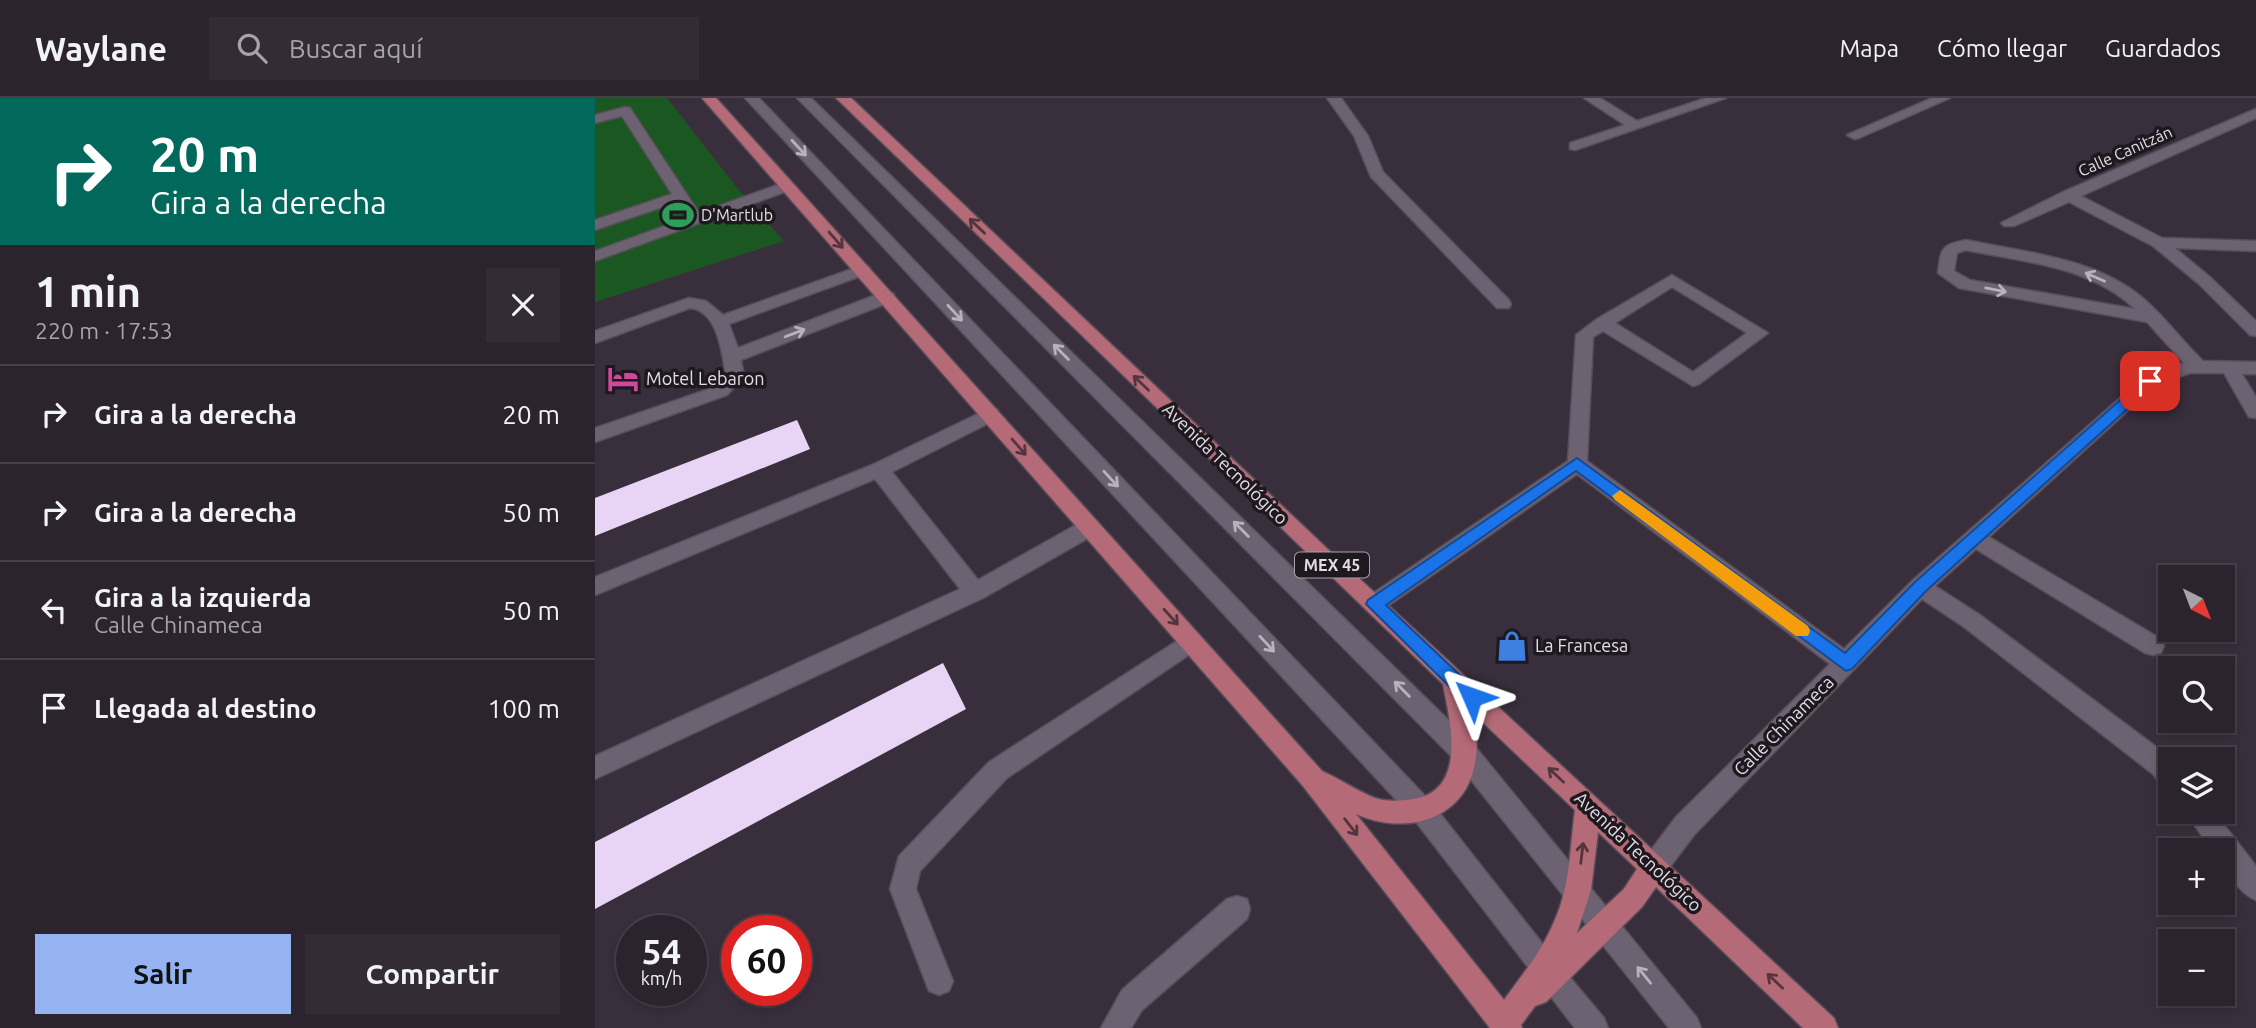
<!DOCTYPE html>
<html lang="es">
<head>
<meta charset="utf-8">
<style>
	body { margin:0; font-family:Ubuntu,sans-serif; background:#332b35; color:#f1f3f6; height:100vh; display:flex; flex-direction:column; font-size:26px; white-space:nowrap }
	* { box-sizing:border-box; margin:0 }
	p { font-size:23px; color:#a6a4aa }
	.icon { flex:none; width:38px; height:38px; fill:none; stroke:currentColor; stroke-width:2; stroke-linecap:round; stroke-linejoin:round }
	.map { position:relative; flex:1; overflow:hidden }
	.panel { display:flex; flex-direction:column; background:#2b232d; width:595px }
	.panel>* { flex:none }
	.hud { background:#00695c; color:#fff; overflow:hidden }
	.needle { width:46px; rotate:138deg }
	.buttons { position:absolute; left:1563px; top:467px; display:grid; gap:14px }
	.buttons a { display:grid; place-items:center; width:77px; height:77px; border-radius:0px; background:#2b232d; box-shadow:0 4px 10px #0003,0 0 0 2px #474049; font-size:35px }
	.speed { position:absolute; left:21px; top:817px; display:flex; gap:14px; font-size:35px; font-weight:700; text-align:center }
	.speed>* { display:grid; place-content:center; width:91px; height:91px; border-radius:50%; background:#2b232d; box-shadow:0 4px 10px #0003,0 0 0 2px #474049; line-height:1 }
	.speed small { font-size:18px; font-weight:400 }
	.speed .limit { border:10px solid #d22; background:#fff; color:#111 }
	.pin { position:absolute; display:grid; place-items:center; width:60px; height:60px; color:#fff; margin:-30px; border-radius:14px; box-shadow:0 4px 10px #0006 }
	.me { position:absolute; width:77px; margin:-38px; rotate:313deg; stroke-linejoin:round; filter:drop-shadow(0 0 5px #0008) }
	.turn { display:flex; align-items:center; gap:24px; height:147px; padding:0 35px; font-size:32px }
	.turn .icon { width:91px; height:91px; stroke-width:2.5 }
	.turn b { display:block; font-size:49px; line-height:60px }
	.round { display:grid; place-items:center; flex:none; width:74px; height:74px; border-radius:0px; background:#332b35 }
	.headline { display:flex; align-items:center; justify-content:space-between; height:119px; padding:0 35px }
	h1 { font-size:42px; font-weight:700; line-height:52px }
	.button { display:flex; gap:14px; margin-top:auto; padding:14px 35px }
	.button a { flex:1; height:80px; border-radius:0px; background:#95b2f1; color:#111; font-size:28px; font-weight:700; line-height:80px; text-align:center }
	.button a+a { background:#332b35; color:#f1f3f6 }
	ul { padding:0; list-style:none }
	li { display:flex; align-items:center; gap:21px; height:98px; padding:0 35px; border-top:2px solid #474049 }
	li div { flex:1 }
	li b { display:block; font-size:26px }
	li em { font-style:normal }
	header { display:flex; align-items:center; gap:42px; box-sizing:border-box; height:98px; padding:0 35px; background:#2b232d; border-bottom:2px solid #474049 }
	header strong { font-size:33px }
	nav { display:flex; gap:38px; margin-inline-start:auto; font-size:24px }
	.search { width:490px; height:63px; background:#332b35; display:flex; align-items:center; gap:18px; box-sizing:border-box; padding:0 24px; border-radius:0px; color:#a6a4aa; font-size:26px }
	main { display:flex; flex:1; min-height:0 }
	.map>svg:first-child { display:block }
	.green { fill:#1b5821 }
	.building { fill:#e8d5f6 }
	.lines { fill:none; stroke-linecap:round; stroke-linejoin:round }
	.minor-casing { stroke:#574e59; stroke-width:3 }
	.major-casing { stroke:#574e59; stroke-width:3 }
	.minor { fill:#6d6271; fill-rule:evenodd }
	.major { fill:#b46a77; fill-rule:evenodd }
	.oneway { stroke:#bab1bc }
	.oneway2 { stroke:#52353e }
	.route { fill:#1a73e8; stroke:#114b97; stroke-width:2 }
	.slow { fill:#f59e0b }
	.labels { text-anchor:middle; stroke-width:7; stroke-linejoin:round; paint-order:stroke }
	.far-street-label { font-size:16px; fill:#e3dce5; stroke:#1e191f }
	.far-poi-label { font-size:16px; fill:#e3dce5; stroke:#1e191f; text-anchor:start }
	.shield { fill:#1e191f; stroke:#a8a2aa; stroke-width:2 }
	.shield-label { font-size:16px; font-weight:bold; fill:#e3dce5 }
	.poi-label { font-size:18px; fill:#e3dce5; stroke:#1e191f; text-anchor:start }
	.street-label { font-size:18px; fill:#e3dce5; stroke:#1e191f }
</style>
</head>
<body>
<header>
<strong>Waylane</strong>
<div class="search"><svg class="icon" aria-label="search" viewBox="0 0 24 24"><circle cx="10" cy="10" r="6"/><path d="M15 15l6 6"/></svg>Buscar aquí</div>
<nav><a>Mapa</a><a>Cómo llegar</a><a>Guardados</a></nav>
</header>
<main>
<section class="panel">
<div class="hud">
<div class="turn"><svg class="icon" aria-label="right" viewBox="0 0 24 24"><path d="M7 20v-9h11M14 6l5 5-5 5"/></svg><div><b>20 m</b>Gira a la derecha</div></div>
</div>
<div class="headline"><div><h1>1 min</h1><p>220 m · 17:53</p></div><a class="round"><svg class="icon" aria-label="close" viewBox="0 0 24 24"><path d="M6 6l12 12M18 6L6 18"/></svg></a></div>
<ul>
<li><svg class="icon" aria-label="right" viewBox="0 0 24 24"><path d="M7 20v-9h11M14 6l5 5-5 5"/></svg><div><b>Gira a la derecha</b></div><em>20 m</em></li>
<li><svg class="icon" aria-label="right" viewBox="0 0 24 24"><path d="M7 20v-9h11M14 6l5 5-5 5"/></svg><div><b>Gira a la derecha</b></div><em>50 m</em></li>
<li><svg class="icon" aria-label="left" viewBox="0 0 24 24"><path d="M17 20v-9H6M10 6l-5 5 5 5"/></svg><div><b>Gira a la izquierda</b><p>Calle Chinameca</p></div><em>50 m</em></li>
<li><svg class="icon" aria-label="arrive" viewBox="0 0 24 24"><path d="M6 21V4h12l-3 4 3 4H6"/></svg><div><b>Llegada al destino</b></div><em>100 m</em></li>
</ul>
<div class="button"><a>Salir</a><a>Compartir</a></div>
</section>
<div class="map">
<svg width="1661" height="930" viewBox="0 0 1661 930">
	<rect width="100%" height="100%" fill="#392f3c"/>
	<!-- green -->
	<path class="green" d="M0,0H72L143,91L189,143L0,204Z"/>
	<!-- building -->
	<g class="building">
		<path d="M202,322L215,351L0,438V400Z"/>
		<path d="M348,565L371,611L0,811V744Z"/>
	</g>
	<g class="lines">
		<defs>
			<g id="minor">
				<path d="M150,0H164L836,704L958,859L1009,920L1013,930H980L818,720Z"/>
				<path d="M202,0H216L878,646L1102,920L1106,930H1074L860,662Z"/>
				<path d="M732,0H746L773,38L788,74L914,202L916,206L914,210H902L776,79L759,38Z"/>
				<path d="M989,0H1005L1042,23L1111,0H1131L980,52L975,51V45L1030,27Z"/>
				<path d="M1337,0H1355L1264,40L1259,41L1252,37Z"/>
				<path d="M30,9L35,10L104,115L188,85L193,84L200,88L198,91L0,163V153L92,120L82,104L0,132V122L77,96L27,18L0,25V17Z"/>
				<path d="M1661,11V20L1486,98L1567,140L1661,143V153L1580,150L1616,180L1661,223V238L1655,237L1604,186L1558,148L1474,104L1419,128H1409L1406,125L1468,94Z"/>
				<path d="M1371,142C1428,154 1492,159 1540,194C1566,213 1585,241 1608,263L1661,264V276H1647L1661,299V320L1654,319L1629,275H1595L1561,287L1394,439L1566,541L1569,548L1566,555L1558,557L1550,555L1381,451L1340,488L1385,517L1576,660L1575,689L1566,686L1558,676L1369,529L1327,501L1099,737L1068,778L1059,782L1050,778L1046,769L1050,760L1081,719L1235,566L982,376L787,512L779,515L771,512L768,506L771,500L973,363L981,237L1002,221L1077,177L1173,235L1104,286L1098,288L1008,233L998,239L992,363L1249,551L1317,483L1549,279L1589,265L1552,224L1364,190L1343,175C1346,151 1345,147 1371,142ZM1371,152C1429,164 1495,168 1540,211L1375,182L1359,173L1362,155ZM1077,189L1152,235L1098,274L1020,225Z"/>
				<path d="M268,167L274,169L276,172L274,175L134,226L143,250L286,195H298L300,199L298,203L146,262L149,279L132,297L0,344V330L120,289L131,278C127,255 123,213 95,210L0,245V233L94,200L111,203L128,217Z"/>
				<path d="M395,310L402,311L404,316L402,321L297,374L383,482L488,423L495,421L502,423L505,429L502,435L388,500L0,681V658L365,491L280,381L0,497V479L277,367Z"/>
				<path d="M596,534L604,536L607,543L604,550L412,680L325,773L321,791L358,883L354,893L344,897L334,893L295,791L304,758L394,664Z"/>
				<path d="M1590,714H1619L1661,768V802C1643,795 1628,771 1628,752H1617Z"/>
				<path d="M642,798L652,801L655,811L652,821L547,912L536,930H506L527,892L632,801Z"/>
			</g>
			<path id="major" d="M107,0H121L727,673C745,681 762,693 780,700C792,704 806,703 818,701C873,693 855,623 848,586L241,0H256L740,458L1239,920L1243,930H1208L1061,789L1047,809L951,904L940,908L926,927L927,930H895L708,688ZM877,614L980,712C975,749 975,790 959,824C947,853 927,877 909,902L761,716C812,739 875,721 881,658C883,643 880,628 877,614ZM1003,734L1042,771L1029,791L982,835L996,792Z"/>
		</defs>
		<!-- minor casing -->
		<use href="#minor" class="minor-casing"/>
		<!-- major casing -->
		<use href="#major" class="major-casing"/>
		<!-- minor -->
		<use href="#minor" class="minor"/>
		<!-- major -->
		<use href="#major" class="major"/>
	</g>
	<!-- one-way arrows -->
	<defs><path id="oneway-shaft" d="M-6 0H5M1.5-3L5.5 0L1.5 3" fill="none" stroke-width="1.6" stroke-linecap="round" stroke-linejoin="round" transform="scale(1.75)"/></defs>
	<g class="oneway">
		<use href="#oneway-shaft" transform="translate(204 50) rotate(47)"/>
		<use href="#oneway-shaft" transform="translate(1500 179) rotate(-156)"/>
		<use href="#oneway-shaft" transform="translate(1401 192) rotate(11)"/>
		<use href="#oneway-shaft" transform="translate(360 215) rotate(47)"/>
		<use href="#oneway-shaft" transform="translate(200 235) rotate(-21)"/>
		<use href="#oneway-shaft" transform="translate(466 254) rotate(-135)"/>
		<use href="#oneway-shaft" transform="translate(516 381) rotate(47)"/>
		<use href="#oneway-shaft" transform="translate(646 431) rotate(-135)"/>
		<use href="#oneway-shaft" transform="translate(672 546) rotate(47)"/>
		<use href="#oneway-shaft" transform="translate(807 591) rotate(-135)"/>
		<use href="#oneway-shaft" transform="translate(1049 877) rotate(-129)"/>
	</g>
	<g class="oneway2">
		<use href="#oneway-shaft" transform="translate(382 128) rotate(-136)"/>
		<use href="#oneway-shaft" transform="translate(241 142) rotate(49)"/>
		<use href="#oneway-shaft" transform="translate(546 285) rotate(-136)"/>
		<use href="#oneway-shaft" transform="translate(424 349) rotate(49)"/>
		<use href="#oneway-shaft" transform="translate(576 519) rotate(48)"/>
		<use href="#oneway-shaft" transform="translate(961 677) rotate(-137)"/>
		<use href="#oneway-shaft" transform="translate(756 729) rotate(52)"/>
		<use href="#oneway-shaft" transform="translate(987 755) rotate(-83)"/>
		<use href="#oneway-shaft" transform="translate(1180 883) rotate(-137)"/>
	</g>
	<!-- route -->
	<path class="route" d="M1555,279L1560,280V286L1331,493L1257,571L1251,573L981,373L791,507L883,594L886,599L883,605L877,607L871,605L771,506L773,502L982,360L1250,555L1320,484L1550,280Z"/>
	<!-- slow -->
	<path class="slow" d="M1025,392L1213,528L1215,533L1213,538H1201L1020,402L1017,398Z"/>
	<!-- icons -->
	<defs>
		<symbol id="stadium-bare" viewBox="-9 -9 18 18"><path d="M0-5a6.5 5 0 1 0 0 10a6.5 5 0 1 0 0-10ZM-3.5-1.8h7v3.6h-7Z" fill="#2e9e5b" stroke="#1e191f" stroke-width="2.5" paint-order="stroke"/></symbol>
		<symbol id="hotel-bare" viewBox="-9 -9 18 18"><path d="M-6-4.5h1.5V1H6V5H4.5V3h-9V5H-6ZM-4 0a1.8 1.8 0 1 1 3.6 0ZM.5 0V-2.5h3Q6-2.5 6 0Z" fill="#d1479c" stroke="#1e191f" stroke-width="2.5" paint-order="stroke"/></symbol>
		<symbol id="shop-bare" viewBox="-9 -9 18 18"><path d="M-5-2.5h2.3a2.7 3.5 0 0 1 5.4 0H5L5.5 6h-11ZM-1.5-2.5h3a1.5 2.3 0 0 0-3 0Z" fill="#3f7fe0" stroke="#1e191f" stroke-width="2.5" paint-order="stroke"/></symbol>
	</defs>
	<g fill-rule="evenodd">
		<use href="#stadium-bare" x="61" y="95" width="44" height="44"/>
		<use href="#hotel-bare" x="6" y="259" width="44" height="44"/>
		<use href="#shop-bare" x="895" y="526" width="44" height="44"/>
	</g>
	<g class="labels">
		<!-- far-street labels -->
		<g class="far-street-label">
			<text transform="translate(1530 53) rotate(-24)" y="6">Calle Canitzán</text>
		</g>
		<!-- far-poi labels -->
		<g class="far-poi-label">
			<text x="106" y="123">D'Martlub</text>
		</g>
		<!-- shield labels -->
		<rect class="shield" x="700" y="454.5" width="74" height="25" rx="5"/>
		<g class="shield-label">
			<text x="737" y="473">MEX 45</text>
		</g>
		<!-- poi labels -->
		<g class="poi-label">
			<text x="51" y="287">Motel Lebaron</text>
			<text x="940" y="554">La Francesa</text>
		</g>
		<!-- street labels -->
		<g class="street-label">
			<text transform="translate(630 366) rotate(44)" y="6">Avenida Tecnológico</text>
			<text transform="translate(1189 628) rotate(-45)" y="6">Calle Chinameca</text>
			<text transform="translate(1043 754) rotate(43)" y="6">Avenida Tecnológico</text>
		</g>
	</g>
</svg>
<div class="buttons">
<a><svg class="needle" viewBox="-14 -14 28 28"><path d="M0-13l5 13h-10z" fill="#e53935"/><path d="M0 13l5-13h-10z" fill="#a6a4aa"/></svg></a>
<a><svg class="icon" aria-label="search" viewBox="0 0 24 24"><circle cx="10" cy="10" r="6"/><path d="M15 15l6 6"/></svg></a>
<a><svg class="icon" aria-label="layers" viewBox="0 0 24 24"><path d="M12 4l9 5-9 5-9-5zM3 14l9 5 9-5"/></svg></a>
<a>+</a>
<a>−</a>
</div>
<div class="speed"><div>54<small>km/h</small></div><div class="limit">60</div></div>
<div class="pin" style="left:1555px;top:283px;background:#d93025"><svg class="icon" aria-label="arrive" viewBox="0 0 24 24"><path d="M6 21V4h12l-3 4 3 4H6"/></svg></div>
<svg class="me" style="left:877px;top:599px" viewBox="-20 -20 40 40"><path d="M0-17L14 15 0 8-14 15z" fill="#1a73e8" stroke="#fff" stroke-width="4"/></svg>
</div>
</main>
</body>
</html>
